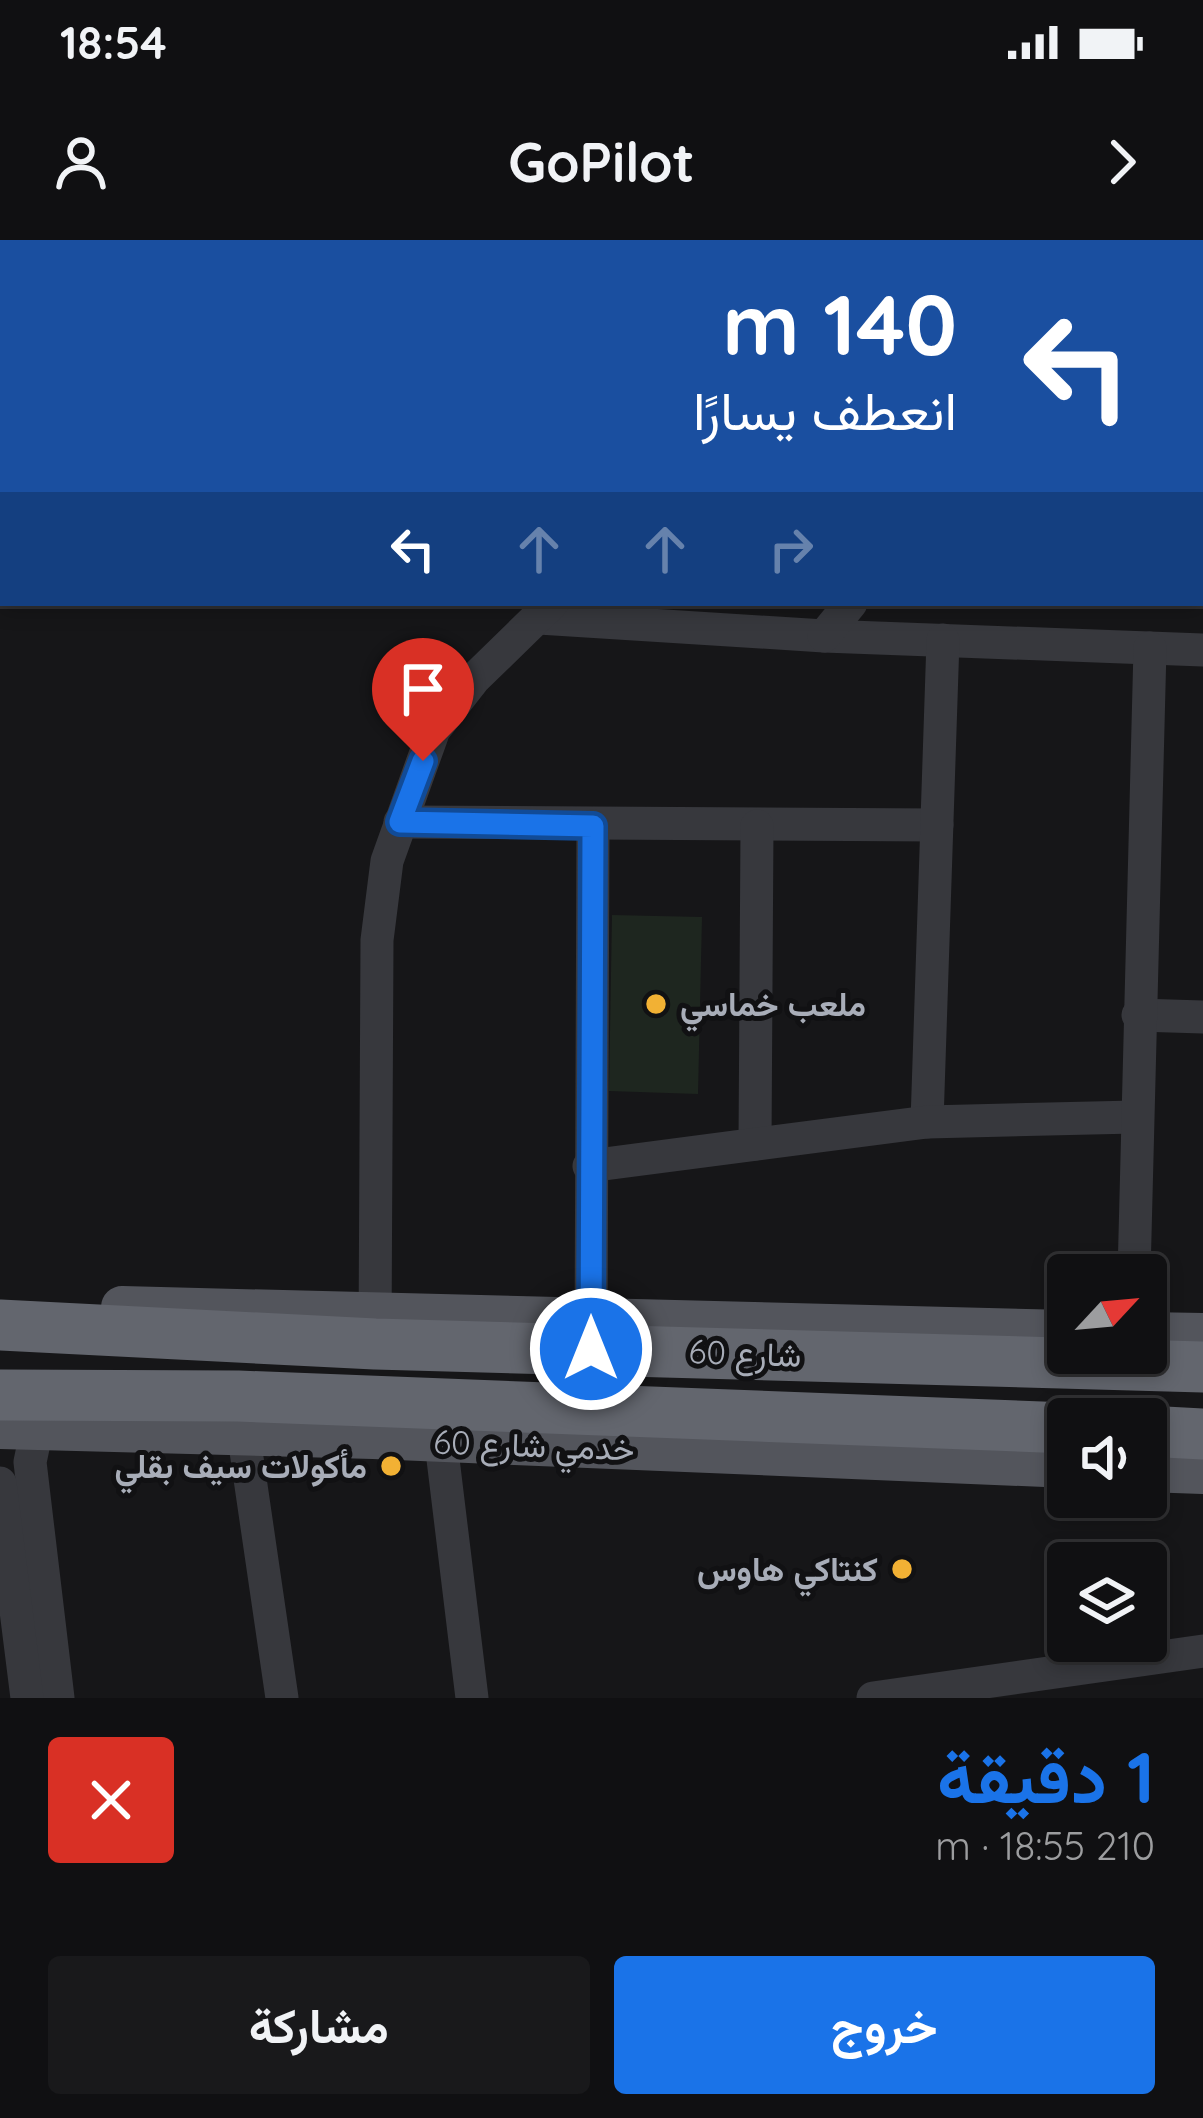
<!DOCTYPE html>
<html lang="ar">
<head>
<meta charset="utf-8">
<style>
	body { margin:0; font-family:Quicksand,Vazirmatn,sans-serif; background:#19191b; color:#f1f3f6; direction:rtl; height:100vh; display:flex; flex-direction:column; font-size:45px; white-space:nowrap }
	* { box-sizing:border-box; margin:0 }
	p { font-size:39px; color:#9c9d9f }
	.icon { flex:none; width:66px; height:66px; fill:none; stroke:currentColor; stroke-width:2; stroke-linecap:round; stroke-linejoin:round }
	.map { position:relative; height:1458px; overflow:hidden; direction:ltr }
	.side { display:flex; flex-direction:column; background:#101012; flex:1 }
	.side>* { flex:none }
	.banner { position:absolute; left:0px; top:0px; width:1203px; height:366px; box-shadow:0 6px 18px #0003,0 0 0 3px #303032; direction:rtl; background:#1a4fa0; color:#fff; overflow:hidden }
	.needle { width:78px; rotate:64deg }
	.fabs { position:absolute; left:1047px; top:1014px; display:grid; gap:24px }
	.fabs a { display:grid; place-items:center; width:120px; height:120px; border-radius:12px; background:#101012; box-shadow:0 6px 18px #0003,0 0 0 3px #303032; font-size:60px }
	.pin { position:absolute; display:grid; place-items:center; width:102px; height:102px; color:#fff; margin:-123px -51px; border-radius:50% 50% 50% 0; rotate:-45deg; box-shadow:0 0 12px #0007 }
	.pin .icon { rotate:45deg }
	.me { position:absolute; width:132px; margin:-66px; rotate:0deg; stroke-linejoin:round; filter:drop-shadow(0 0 9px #0008) }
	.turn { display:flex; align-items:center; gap:42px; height:252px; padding:0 48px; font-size:54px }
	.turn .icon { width:156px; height:156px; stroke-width:2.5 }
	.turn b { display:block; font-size:84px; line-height:102px }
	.lanes { display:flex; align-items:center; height:114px; padding:0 48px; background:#0003; justify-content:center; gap:60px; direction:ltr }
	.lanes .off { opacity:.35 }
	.round { display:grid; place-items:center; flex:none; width:126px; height:126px; border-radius:12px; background:#19191b }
	.head { display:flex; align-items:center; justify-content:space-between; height:204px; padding:0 48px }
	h1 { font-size:72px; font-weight:700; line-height:90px; color:#1a73e8 }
	.button { display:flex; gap:24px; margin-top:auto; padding:24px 48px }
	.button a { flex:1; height:138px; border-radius:12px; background:#1a73e8; color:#fff; font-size:48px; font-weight:700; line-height:138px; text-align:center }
	.button a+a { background:#19191b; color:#f1f3f6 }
	.status { display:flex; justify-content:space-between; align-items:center; height:84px; padding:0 60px; background:#101012; direction:ltr }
	.status svg { height:33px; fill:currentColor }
	header { display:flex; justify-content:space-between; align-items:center; height:156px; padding:0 48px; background:#101012; font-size:54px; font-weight:700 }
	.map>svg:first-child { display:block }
	.green { fill:#1e261f }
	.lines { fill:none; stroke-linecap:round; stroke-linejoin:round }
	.minor { stroke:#37383d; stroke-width:33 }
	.major { stroke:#53555c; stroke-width:42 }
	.highway { stroke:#63666e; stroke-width:51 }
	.route-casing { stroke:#114b97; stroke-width:30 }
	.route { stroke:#1a73e8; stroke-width:21 }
	.poi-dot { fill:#f2b134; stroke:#111113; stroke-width:4.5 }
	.labels { text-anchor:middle; stroke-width:10; stroke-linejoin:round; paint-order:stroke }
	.poi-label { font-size:33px; font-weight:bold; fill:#a8adb8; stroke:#111113; text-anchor:end }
	.street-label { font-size:33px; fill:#a8adb8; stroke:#111113 }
</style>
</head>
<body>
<div class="status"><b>18:54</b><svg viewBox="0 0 49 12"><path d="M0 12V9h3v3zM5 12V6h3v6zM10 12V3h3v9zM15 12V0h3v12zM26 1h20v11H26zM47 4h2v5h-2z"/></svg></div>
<header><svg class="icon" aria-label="forward" viewBox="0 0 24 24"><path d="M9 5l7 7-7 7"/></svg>GoPilot<svg class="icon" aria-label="person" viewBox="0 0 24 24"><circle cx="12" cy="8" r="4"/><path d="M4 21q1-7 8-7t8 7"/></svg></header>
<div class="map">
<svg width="1203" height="1458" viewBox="0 0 1203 1458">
	<rect width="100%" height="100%" fill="#161618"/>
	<!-- green -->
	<path class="green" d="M612,675L702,677L698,854L609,851Z"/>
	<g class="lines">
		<!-- minor -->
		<g class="minor">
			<path d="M104,0L105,3"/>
			<path d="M295,3V0"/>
			<path d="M844,3L846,0"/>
			<path d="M1122,3V0"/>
			<path d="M1200,12H1203"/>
			<path d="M1200,207H1203"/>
			<path d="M0,238H3"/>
			<path d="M539,378L824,396L1203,410"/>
			<path d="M824,396L851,363"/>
			<path d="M400,582L937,585"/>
			<path d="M1138,775L1203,777"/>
			<path d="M927,882L943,400"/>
			<path d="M755,904L757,586"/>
			<path d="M589,926L927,882L1135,877"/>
			<path d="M1134,1035L1150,408"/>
			<path d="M375,1098L377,700L387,621L434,490L474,439L552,363"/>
			<path d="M591,1100L593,586"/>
			<path d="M240,1170L282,1458"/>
			<path d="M52,1173L34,1203L30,1222L58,1458"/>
			<path d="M438,1178L472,1458"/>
			<path d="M0,1243L27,1458"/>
			<path d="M873,1458L1203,1411"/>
		</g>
		<!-- major -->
		<g class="major">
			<path d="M122,1067L1068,1091"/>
			<path d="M1146,1093L1203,1094"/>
			<path d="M0,1188L373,1198L1068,1227"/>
			<path d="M1146,1231L1203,1233"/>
		</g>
		<!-- highway -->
		<g class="highway">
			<path d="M0,1085L375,1104L1203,1127"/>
			<path d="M0,1155L238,1156L1068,1188"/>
			<path d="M1146,1191L1203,1194"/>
		</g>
	</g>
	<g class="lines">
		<defs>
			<path id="route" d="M423,521L400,582L593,586L591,1109"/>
		</defs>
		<!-- route casing -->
		<use href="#route" class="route-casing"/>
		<!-- route -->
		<use href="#route" class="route"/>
	</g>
	<!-- markers -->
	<g class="poi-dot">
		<circle cx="656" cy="764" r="12"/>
		<circle cx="391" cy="1226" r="12"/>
		<circle cx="902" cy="1329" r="12"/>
	</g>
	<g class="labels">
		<!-- poi labels -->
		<g class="poi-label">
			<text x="680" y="776" text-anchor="start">ملعب خماسي</text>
			<text x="367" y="1238">مأكولات سيف بقلي</text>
			<text x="878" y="1341">كنتاكي هاوس</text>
		</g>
		<!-- street labels -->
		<g class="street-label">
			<text transform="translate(745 1113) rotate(2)" y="12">شارع 60</text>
			<text transform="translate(534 1205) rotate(2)" y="12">خدمي شارع 60</text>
		</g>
	</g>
</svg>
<div class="fabs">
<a><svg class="needle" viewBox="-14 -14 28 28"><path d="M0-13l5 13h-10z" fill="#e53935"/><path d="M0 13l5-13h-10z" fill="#9c9d9f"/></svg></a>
<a><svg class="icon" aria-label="sound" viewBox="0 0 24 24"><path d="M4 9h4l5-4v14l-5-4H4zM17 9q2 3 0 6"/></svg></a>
<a><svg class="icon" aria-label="layers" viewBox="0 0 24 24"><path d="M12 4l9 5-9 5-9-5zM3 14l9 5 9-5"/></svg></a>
</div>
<div class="pin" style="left:423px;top:521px;background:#d93025"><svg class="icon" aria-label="arrive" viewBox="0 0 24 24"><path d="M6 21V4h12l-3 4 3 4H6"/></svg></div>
<svg class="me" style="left:591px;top:1109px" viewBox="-20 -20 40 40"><circle r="17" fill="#1a73e8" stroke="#fff" stroke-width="3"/><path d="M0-11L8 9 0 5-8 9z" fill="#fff"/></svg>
<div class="banner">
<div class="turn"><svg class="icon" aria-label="left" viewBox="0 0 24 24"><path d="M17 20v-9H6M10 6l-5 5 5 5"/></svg><div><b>140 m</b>انعطف يسارًا</div></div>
<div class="lanes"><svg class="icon" aria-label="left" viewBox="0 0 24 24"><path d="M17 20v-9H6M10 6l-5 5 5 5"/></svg><svg class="icon off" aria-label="ahead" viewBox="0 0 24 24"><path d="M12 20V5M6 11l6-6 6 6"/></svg><svg class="icon off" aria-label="ahead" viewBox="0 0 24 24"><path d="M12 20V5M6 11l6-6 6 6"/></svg><svg class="icon off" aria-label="right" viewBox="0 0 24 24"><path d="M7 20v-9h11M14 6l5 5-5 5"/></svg></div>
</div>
</div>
<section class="side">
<div class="head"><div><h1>1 دقيقة</h1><p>210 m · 18:55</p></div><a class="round" style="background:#d93025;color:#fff"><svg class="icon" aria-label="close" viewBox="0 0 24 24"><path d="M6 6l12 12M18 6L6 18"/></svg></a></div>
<div class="button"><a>خروج</a><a>مشاركة</a></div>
</section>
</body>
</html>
